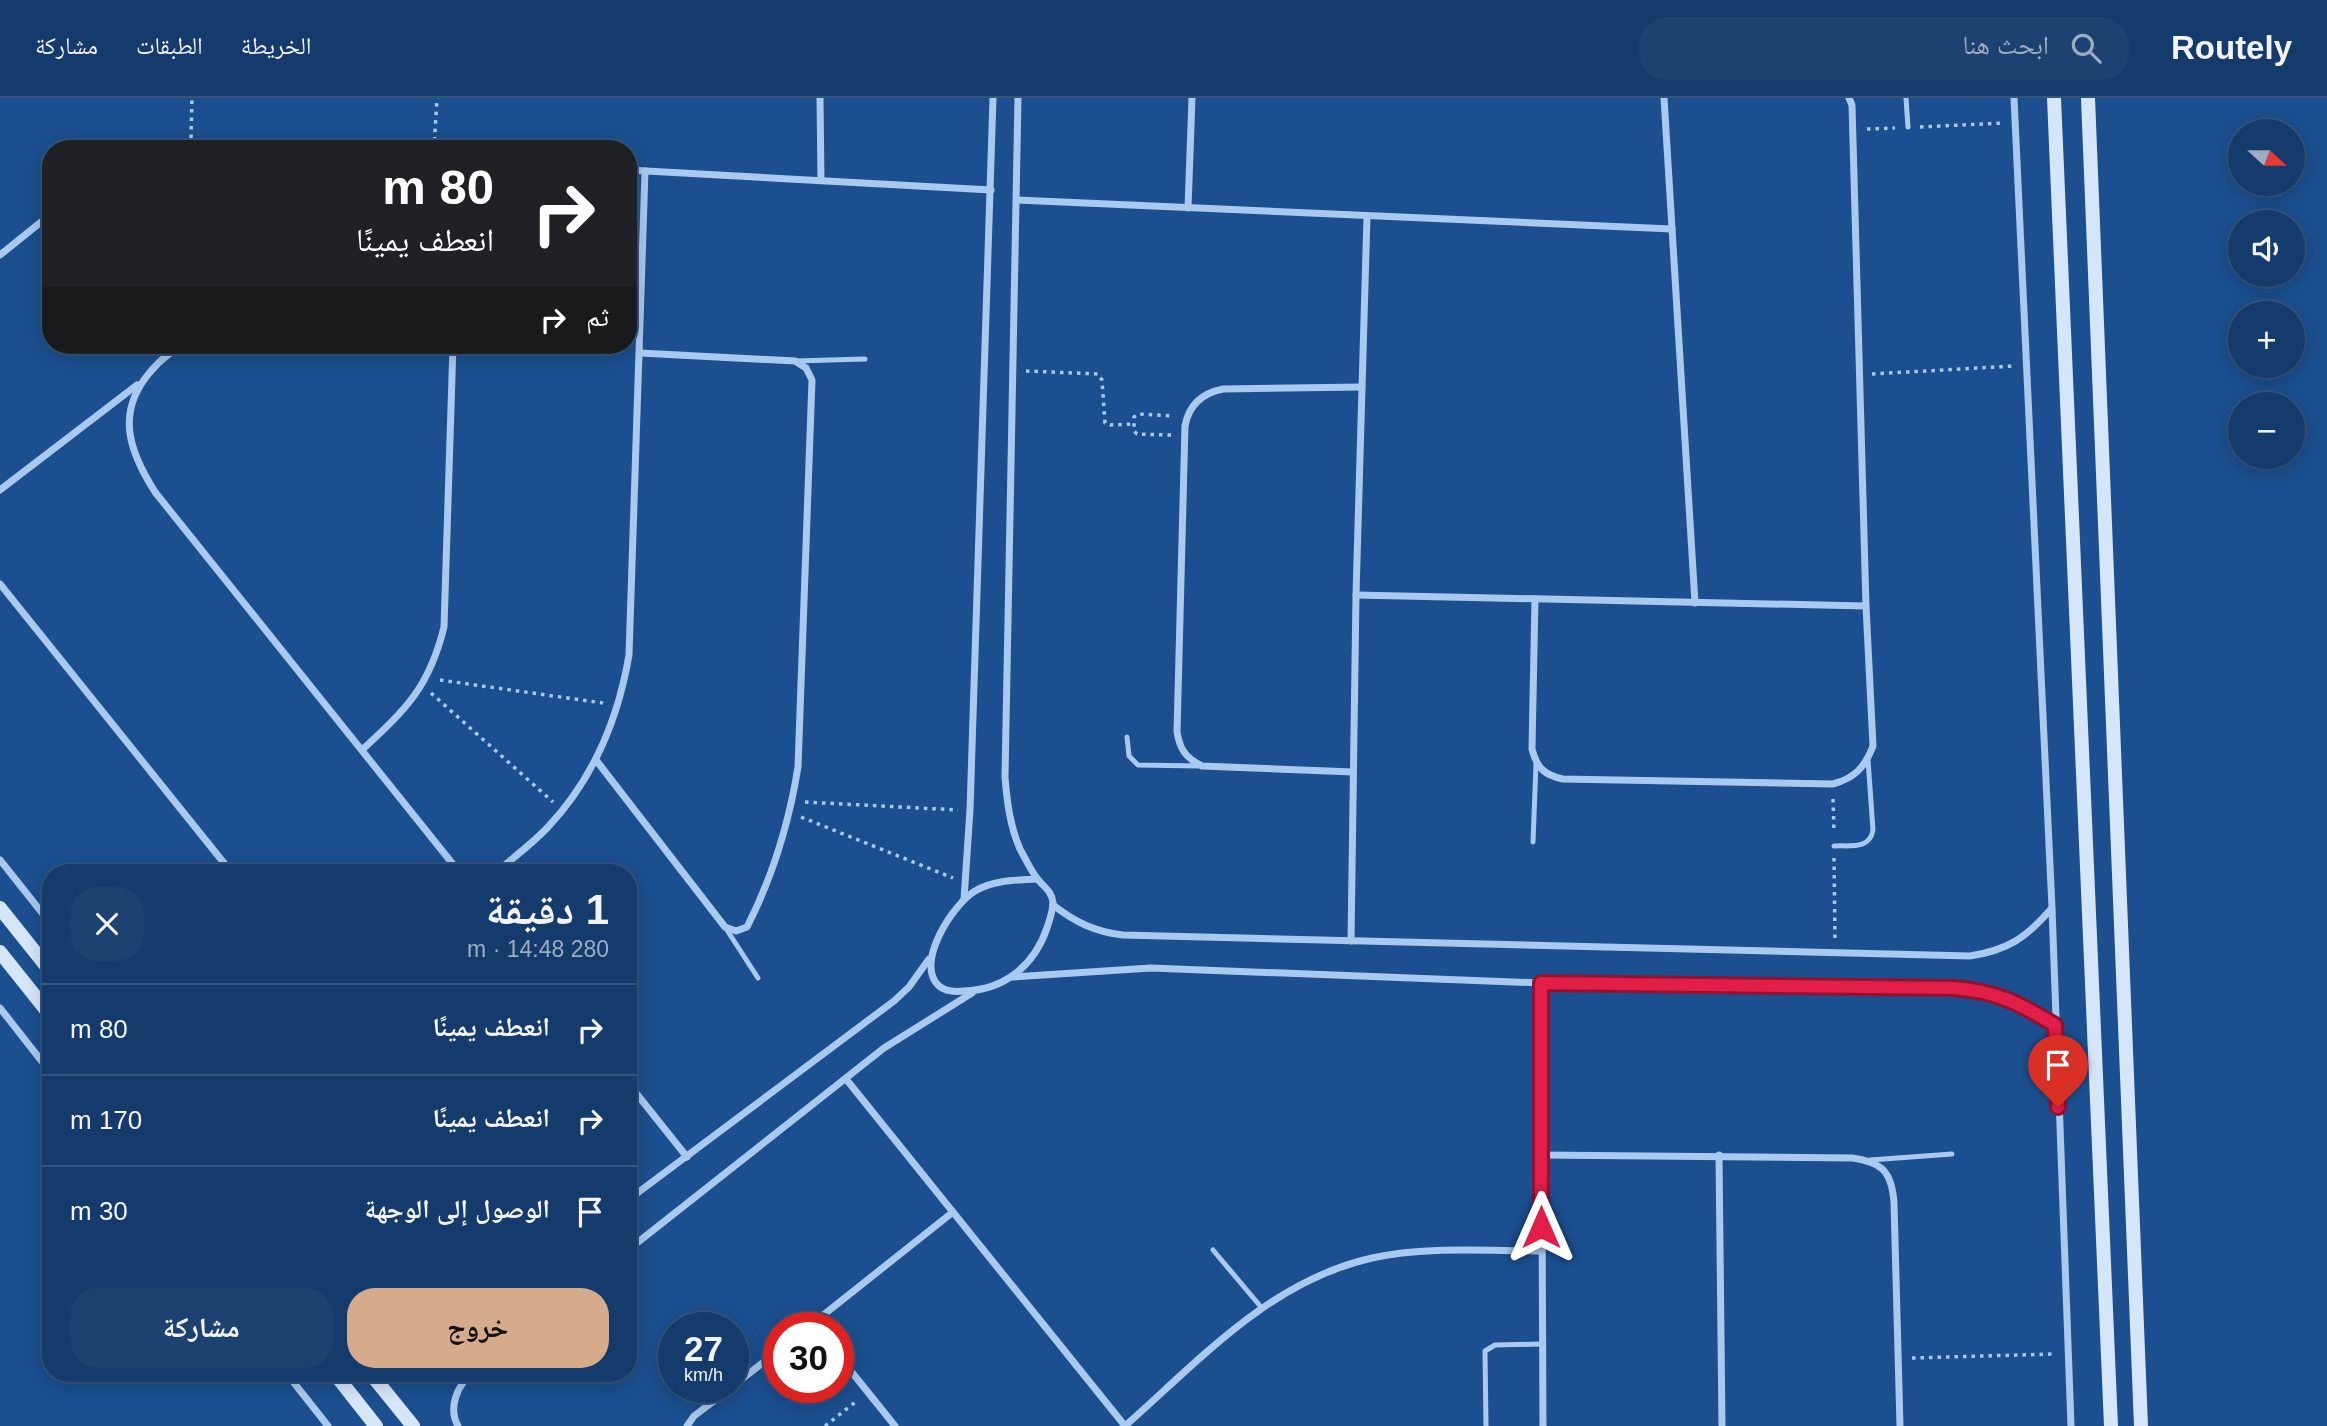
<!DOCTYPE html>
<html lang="ar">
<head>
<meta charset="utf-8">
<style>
	body { margin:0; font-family:Helvetica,"Noto Naskh Arabic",sans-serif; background:#1d4271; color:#f1f3f6; direction:rtl; height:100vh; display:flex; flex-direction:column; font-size:26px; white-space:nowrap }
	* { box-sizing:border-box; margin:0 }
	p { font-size:23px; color:#9dadc1 }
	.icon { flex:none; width:38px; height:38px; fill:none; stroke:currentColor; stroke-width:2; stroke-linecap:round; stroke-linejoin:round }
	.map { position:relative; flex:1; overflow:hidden; direction:ltr }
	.details { position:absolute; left:42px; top:766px; width:595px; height:518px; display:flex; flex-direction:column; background:#143b6b; border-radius:28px; box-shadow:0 4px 18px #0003,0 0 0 2px #33557e; direction:rtl }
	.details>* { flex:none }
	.guide { position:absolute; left:42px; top:42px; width:595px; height:214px; border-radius:28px; box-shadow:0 4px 18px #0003,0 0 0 2px #33557e; direction:rtl; background:#202124; color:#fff; overflow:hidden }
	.needle { width:46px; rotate:111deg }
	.tools { position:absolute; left:2228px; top:21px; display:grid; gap:14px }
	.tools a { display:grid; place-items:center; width:77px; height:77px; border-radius:50%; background:#143b6b; box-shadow:0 4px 18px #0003,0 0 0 2px #33557e; font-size:35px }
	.speed { position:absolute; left:658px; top:1214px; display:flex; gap:14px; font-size:35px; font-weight:700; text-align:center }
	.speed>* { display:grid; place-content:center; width:91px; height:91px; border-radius:50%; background:#143b6b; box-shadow:0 4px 18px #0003,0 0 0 2px #33557e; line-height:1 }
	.speed small { font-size:18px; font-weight:400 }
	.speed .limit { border:10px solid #d22; background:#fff; color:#111 }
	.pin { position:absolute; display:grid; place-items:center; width:60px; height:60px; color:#fff; margin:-72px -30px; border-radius:50% 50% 50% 0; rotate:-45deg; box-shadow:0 0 7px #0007 }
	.pin .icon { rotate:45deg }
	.me { position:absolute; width:77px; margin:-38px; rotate:0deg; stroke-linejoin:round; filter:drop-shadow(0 0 5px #0008) }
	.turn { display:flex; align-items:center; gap:24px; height:147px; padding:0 28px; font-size:32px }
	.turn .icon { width:91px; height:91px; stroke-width:2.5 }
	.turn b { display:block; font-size:49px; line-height:60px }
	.then { display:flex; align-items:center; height:66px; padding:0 28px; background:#0003; gap:14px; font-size:26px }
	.round { display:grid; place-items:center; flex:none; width:74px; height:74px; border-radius:28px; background:#1d4271 }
	.headline { display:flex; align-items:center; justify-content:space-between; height:119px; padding:0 28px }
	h1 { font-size:42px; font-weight:700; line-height:52px }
	.button { display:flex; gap:14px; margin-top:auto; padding:14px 28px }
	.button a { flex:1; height:80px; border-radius:28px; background:#d6ab8b; color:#111; font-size:28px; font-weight:700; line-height:80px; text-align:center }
	.button a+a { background:#1d4271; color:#f1f3f6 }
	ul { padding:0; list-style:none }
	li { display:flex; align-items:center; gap:21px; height:91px; padding:0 28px; border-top:2px solid #33557e }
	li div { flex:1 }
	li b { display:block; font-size:26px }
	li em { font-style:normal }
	header { display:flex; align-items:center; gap:42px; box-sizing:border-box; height:98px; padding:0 35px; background:#143b6b; border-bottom:2px solid #33557e }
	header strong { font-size:33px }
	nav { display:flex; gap:38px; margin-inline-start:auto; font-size:24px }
	.search { width:490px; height:63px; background:#1d4271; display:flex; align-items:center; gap:18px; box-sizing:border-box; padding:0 24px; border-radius:28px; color:#9dadc1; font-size:26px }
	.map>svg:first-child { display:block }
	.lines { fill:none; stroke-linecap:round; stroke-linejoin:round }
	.path { stroke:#a9c9ee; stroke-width:3.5; stroke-dasharray:3.5 5; stroke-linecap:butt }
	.lane { stroke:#a9c9ee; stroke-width:5 }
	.street { stroke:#a9c9ee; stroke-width:7 }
	.secondary { stroke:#d6e6fa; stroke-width:14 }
	.route-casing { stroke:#92132f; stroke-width:18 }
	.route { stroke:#e11d48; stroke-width:12 }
</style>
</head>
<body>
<header>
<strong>Routely</strong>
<div class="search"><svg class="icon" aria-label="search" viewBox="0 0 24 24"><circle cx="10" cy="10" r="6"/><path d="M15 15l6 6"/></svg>ابحث هنا</div>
<nav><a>الخريطة</a><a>الطبقات</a><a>مشاركة</a></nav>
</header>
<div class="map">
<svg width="2327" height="1328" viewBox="0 0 2327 1328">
	<rect width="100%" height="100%" fill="#1b4f8f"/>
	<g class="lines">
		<!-- path -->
		<g class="path">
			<path d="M1920,29L2003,25"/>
			<path d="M1867,31L1895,30"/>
			<path d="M191,40L192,0"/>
			<path d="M434,51L437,0"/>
			<path d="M1026,273L1098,276L1102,282L1105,325L1110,327L1134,326"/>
			<path d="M1872,276L2014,268"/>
			<path d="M1171,337L1137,336L1134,333V319L1138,316L1174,318"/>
			<path d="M440,582L603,605"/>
			<path d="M431,595L553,704"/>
			<path d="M1833,701L1834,735"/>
			<path d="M805,704L958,712"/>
			<path d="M801,719L953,780"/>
			<path d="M1834,760L1835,840"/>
			<path d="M1912,1260L2055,1256"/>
			<path d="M825,1328L858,1302"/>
		</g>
		<!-- lane -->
		<g class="lane">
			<path d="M1906,0L1908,29"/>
			<path d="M795,263L865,261"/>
			<path d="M1127,639L1129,658L1138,667L1199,668"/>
			<path d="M1533,744L1536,666"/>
			<path d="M1834,748C1849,747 1870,752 1873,732L1868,662"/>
			<path d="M725,829L758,880"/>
			<path d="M1870,1062L1952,1056"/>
			<path d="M1213,1152L1261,1209"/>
			<path d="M1486,1328L1485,1253L1495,1247L1542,1246"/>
		</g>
		<!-- street -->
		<g class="street">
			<path d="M820,0L821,82"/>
			<path d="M1018,0L1005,679C1007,704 1010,728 1020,751C1025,760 1030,771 1036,779C1042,788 1052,792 1053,805C1053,813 1049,823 1047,830C1034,868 1004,892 964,893C955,894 946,894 939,888C914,866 953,806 975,793C993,782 1016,782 1037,781"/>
			<path d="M1664,0L1695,505"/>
			<path d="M2014,0L2052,810L2071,1328"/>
			<path d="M199,51H216"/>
			<path d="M628,72L991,92"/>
			<path d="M1017,102L1672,131"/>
			<path d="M1188,110L1192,0"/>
			<path d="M0,157L51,116"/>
			<path d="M186,247C173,252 160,262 151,273C115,314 129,353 155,394L460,775"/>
			<path d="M0,392L137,287"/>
			<path d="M0,486L232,775"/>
			<path d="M1356,497L1866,508"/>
			<path d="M1535,501L1532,651C1537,670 1544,677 1563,681L1833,686C1855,680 1865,669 1873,648L1866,508L1852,7L1849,0"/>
			<path d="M362,652C406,611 429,590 444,529L453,247"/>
			<path d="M596,662L725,829L736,833L747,829C773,778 789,725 798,669L812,282L806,270L795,263L640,255"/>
			<path d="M1353,674L1202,668C1186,660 1180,652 1177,634L1185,328C1189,306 1203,295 1223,291L1362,289"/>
			<path d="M0,762L51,826"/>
			<path d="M495,775C513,760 532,746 548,729C593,681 618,622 629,557L645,73"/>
			<path d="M964,801L970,712L993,0"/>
			<path d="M1053,807C1075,824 1095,834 1123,837L1970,858C2008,852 2026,840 2051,811"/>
			<path d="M1351,843L1356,497L1367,118"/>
			<path d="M1013,879L1151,870L1541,885L1953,890C1996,893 2020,905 2055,927"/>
			<path d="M1541,885L1543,1328"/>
			<path d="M0,910L51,975"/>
			<path d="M846,981L1125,1328"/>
			<path d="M628,985L687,1059"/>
			<path d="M1541,1057L1852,1060C1883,1064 1892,1075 1894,1105L1900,1328"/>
			<path d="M1719,1057L1722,1328"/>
			<path d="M628,1102L894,903L909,889L929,861"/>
			<path d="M628,1152L884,950L972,895"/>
			<path d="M807,1230L953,1114"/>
			<path d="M838,1257L895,1328"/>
			<path d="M287,1276L328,1328"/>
			<path d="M733,1288L779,1252"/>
			<path d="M458,1328C448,1310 457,1287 472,1276"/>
			<path d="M687,1328L694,1318L731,1290"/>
			<path d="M1125,1328C1201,1261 1270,1183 1372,1160C1425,1148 1487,1153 1541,1153"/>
		</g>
		<!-- secondary -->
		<g class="secondary">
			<path d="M2054,0L2111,1328"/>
			<path d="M2088,0L2141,1328"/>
			<path d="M0,810L51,874"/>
			<path d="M0,854L51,918"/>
			<path d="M335,1276L376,1328"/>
			<path d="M371,1276L413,1328"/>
		</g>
	</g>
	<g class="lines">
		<defs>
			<path id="route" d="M1541,1129V885L1953,890C1996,893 2019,905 2055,927L2058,1009"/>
		</defs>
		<!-- route casing -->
		<use href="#route" class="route-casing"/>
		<!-- route -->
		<use href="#route" class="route"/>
	</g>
</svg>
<div class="tools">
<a><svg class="needle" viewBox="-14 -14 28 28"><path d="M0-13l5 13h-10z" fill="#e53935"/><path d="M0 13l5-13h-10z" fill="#9dadc1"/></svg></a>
<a><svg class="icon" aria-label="sound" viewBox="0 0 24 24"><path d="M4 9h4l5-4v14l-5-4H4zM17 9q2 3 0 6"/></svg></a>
<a>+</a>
<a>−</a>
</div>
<div class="speed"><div>27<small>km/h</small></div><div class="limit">30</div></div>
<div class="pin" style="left:2058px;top:1009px;background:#d93025"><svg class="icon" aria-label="arrive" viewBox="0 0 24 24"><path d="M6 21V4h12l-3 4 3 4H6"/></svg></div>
<svg class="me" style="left:1541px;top:1129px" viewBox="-20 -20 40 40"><path d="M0-17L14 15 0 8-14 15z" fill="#e11d48" stroke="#fff" stroke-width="4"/></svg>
<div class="guide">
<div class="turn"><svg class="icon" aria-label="right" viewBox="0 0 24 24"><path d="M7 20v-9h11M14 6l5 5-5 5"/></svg><div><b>80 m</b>انعطف يمينًا</div></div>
<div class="then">ثم<svg class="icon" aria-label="right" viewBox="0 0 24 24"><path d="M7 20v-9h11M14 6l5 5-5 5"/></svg></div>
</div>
<section class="details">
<div class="headline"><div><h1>1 دقيقة</h1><p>280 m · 14:48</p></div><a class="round"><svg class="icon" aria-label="close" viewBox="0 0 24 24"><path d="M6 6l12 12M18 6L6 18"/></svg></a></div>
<ul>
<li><svg class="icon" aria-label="right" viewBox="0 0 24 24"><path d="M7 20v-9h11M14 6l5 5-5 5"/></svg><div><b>انعطف يمينًا</b></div><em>80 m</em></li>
<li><svg class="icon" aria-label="right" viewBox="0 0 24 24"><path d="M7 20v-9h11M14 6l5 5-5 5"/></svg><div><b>انعطف يمينًا</b></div><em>170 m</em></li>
<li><svg class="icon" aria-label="arrive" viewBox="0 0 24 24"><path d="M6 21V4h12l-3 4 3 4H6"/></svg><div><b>الوصول إلى الوجهة</b></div><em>30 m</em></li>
</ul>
<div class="button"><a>خروج</a><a>مشاركة</a></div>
</section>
</div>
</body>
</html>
